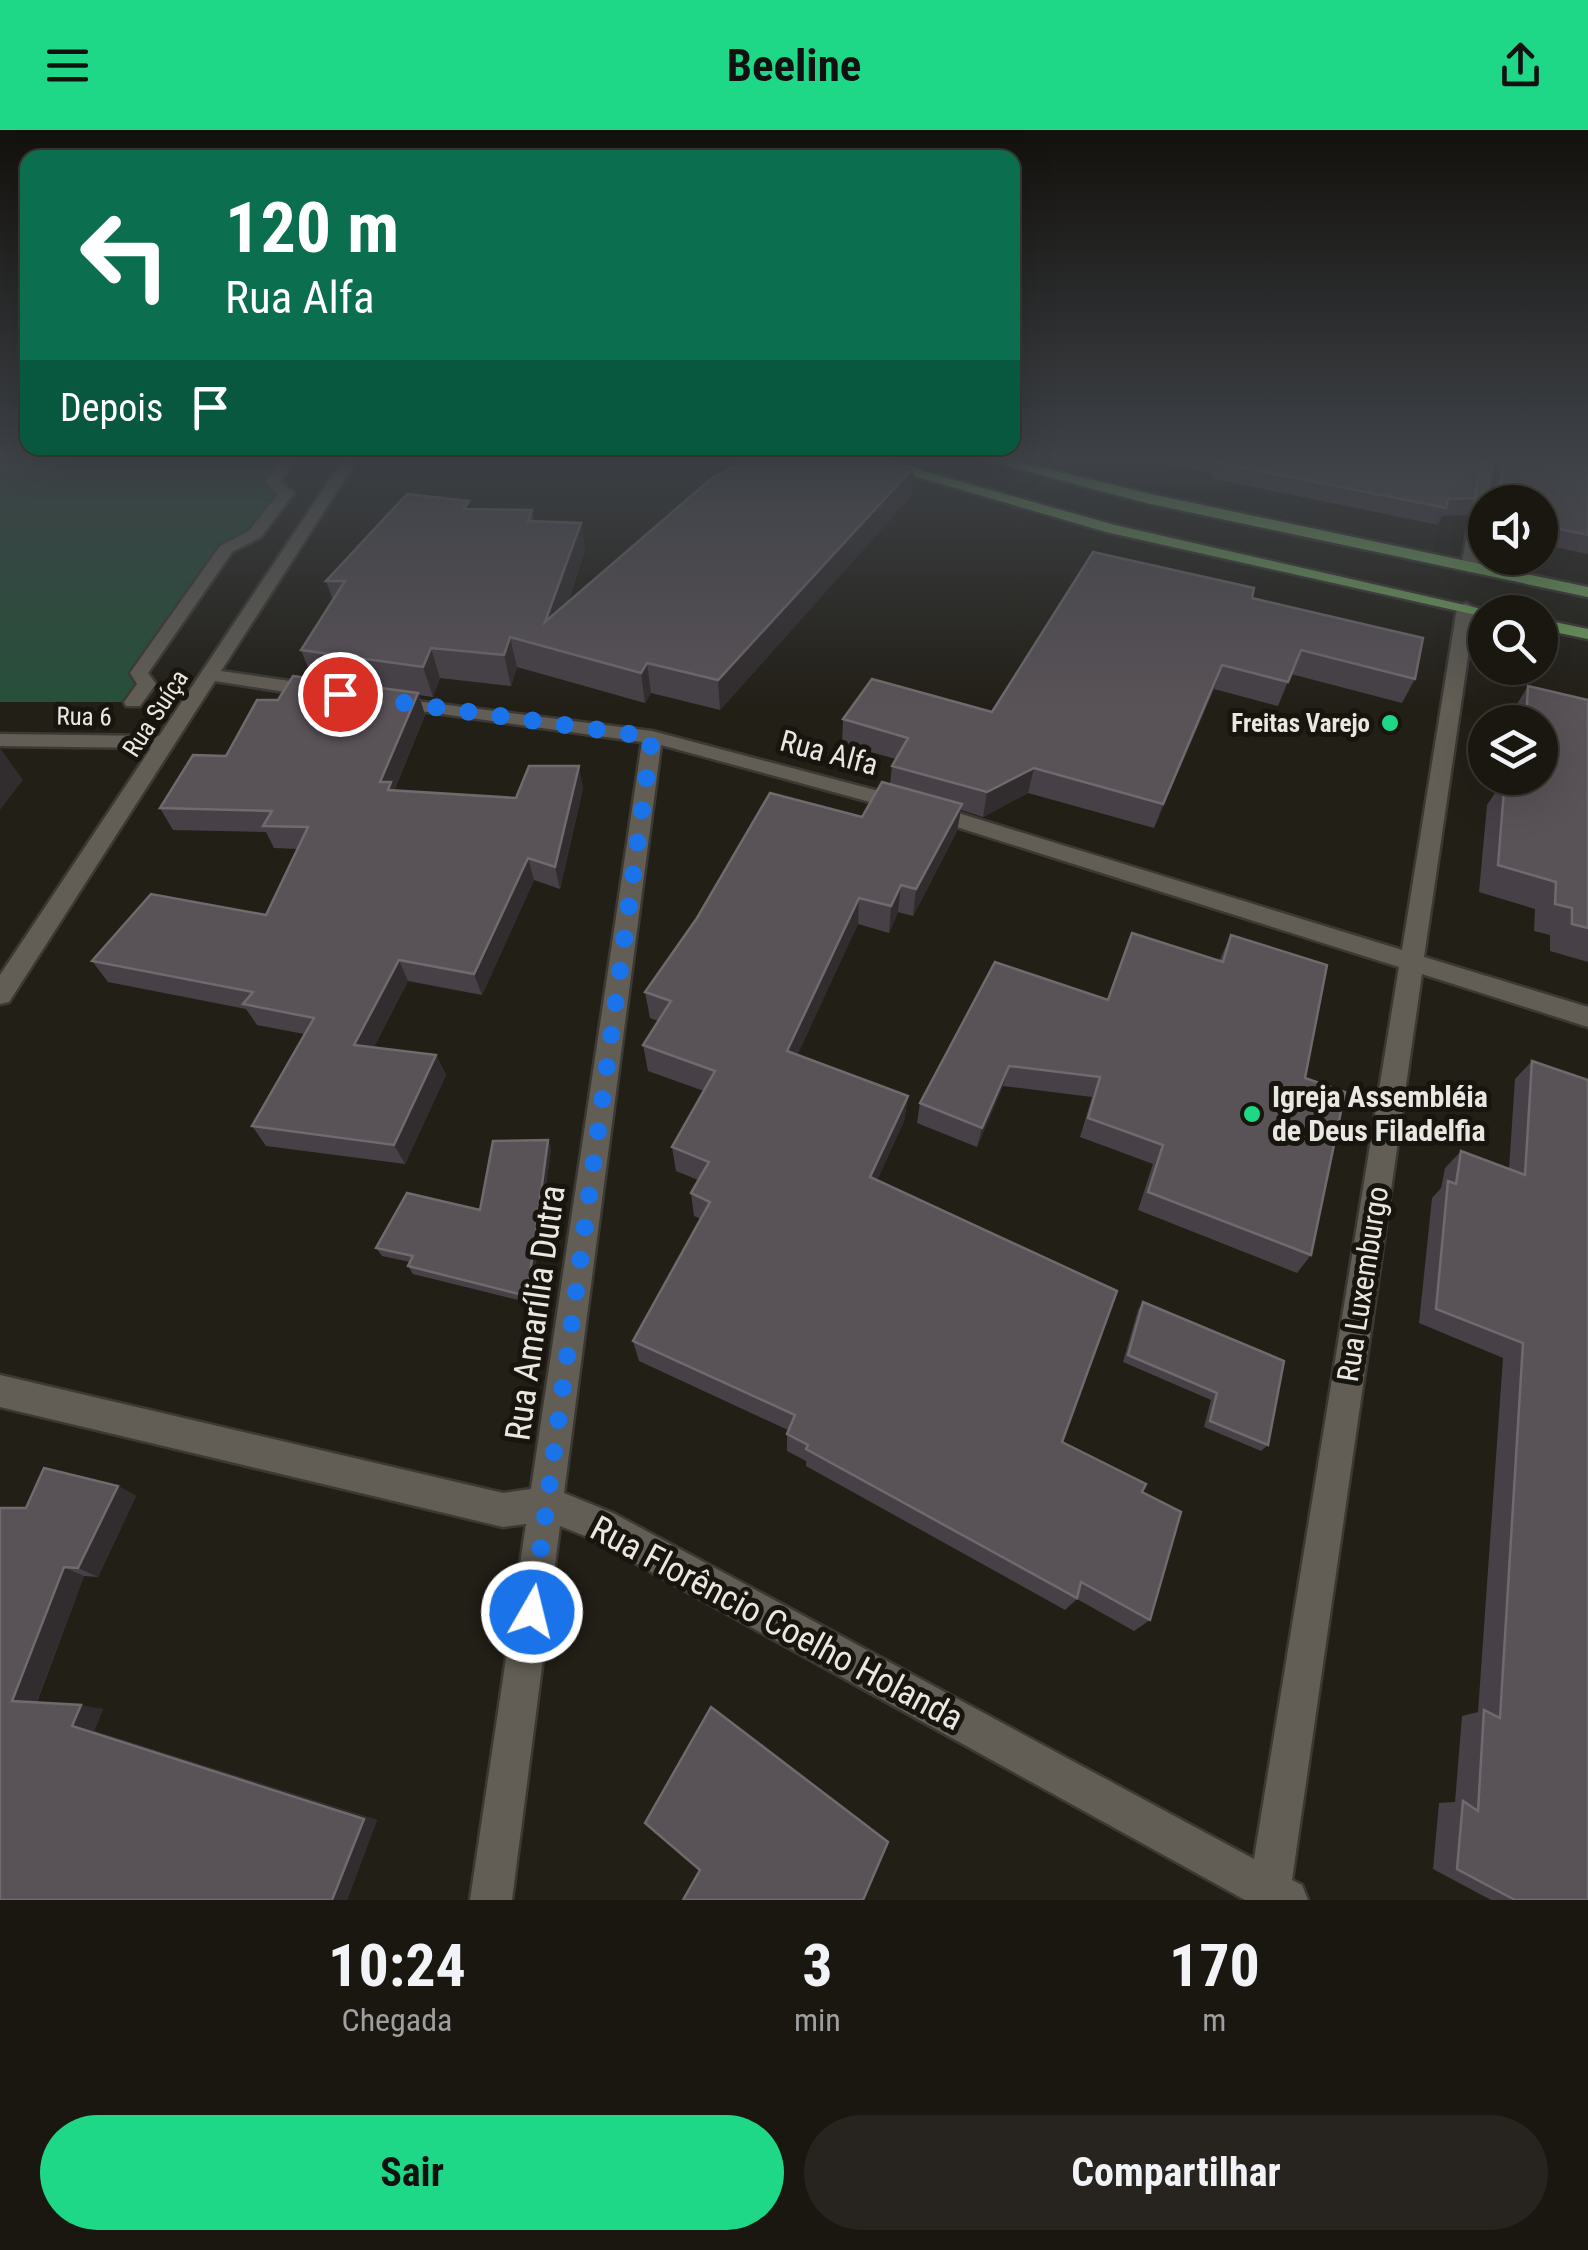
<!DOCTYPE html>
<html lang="pt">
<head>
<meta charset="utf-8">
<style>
	body { margin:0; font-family:"Roboto Condensed",sans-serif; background:#27241f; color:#f1f3f6; height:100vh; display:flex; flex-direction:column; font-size:38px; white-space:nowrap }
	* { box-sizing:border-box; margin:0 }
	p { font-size:32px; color:#9f9f9f }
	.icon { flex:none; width:55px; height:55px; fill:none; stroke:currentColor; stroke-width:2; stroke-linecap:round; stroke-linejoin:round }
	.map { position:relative; height:1770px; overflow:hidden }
	.details { display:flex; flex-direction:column; background:#1a1711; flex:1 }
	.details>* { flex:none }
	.hud { position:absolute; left:20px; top:20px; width:1000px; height:305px; border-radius:20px; box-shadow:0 10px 40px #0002,0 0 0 2px #383631; background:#0b6e4f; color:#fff; overflow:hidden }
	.tools { position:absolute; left:1468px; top:355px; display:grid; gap:20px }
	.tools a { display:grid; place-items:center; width:90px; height:90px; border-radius:50%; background:#1a1711; box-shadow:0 10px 40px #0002,0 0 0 2px #383631; font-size:50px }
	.pin { position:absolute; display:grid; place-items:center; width:85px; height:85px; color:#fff; margin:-42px; border:5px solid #fff; border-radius:50%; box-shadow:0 2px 10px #0007 }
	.me { position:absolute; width:110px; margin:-55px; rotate:8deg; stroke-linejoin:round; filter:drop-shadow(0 0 8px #0008) }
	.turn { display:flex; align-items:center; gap:35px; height:210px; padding:0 40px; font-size:45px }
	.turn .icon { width:130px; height:130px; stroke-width:2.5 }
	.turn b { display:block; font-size:70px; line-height:85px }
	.then { display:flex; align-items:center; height:95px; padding:0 40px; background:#0003; gap:20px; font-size:38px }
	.eta { display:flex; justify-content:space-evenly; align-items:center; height:170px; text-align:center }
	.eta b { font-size:60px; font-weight:700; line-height:70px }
	.primary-button { display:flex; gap:20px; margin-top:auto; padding:20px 40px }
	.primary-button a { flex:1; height:115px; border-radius:60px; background:#1fd887; color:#111; font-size:40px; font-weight:700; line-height:115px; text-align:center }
	.primary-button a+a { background:#27241f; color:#f1f3f6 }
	header { display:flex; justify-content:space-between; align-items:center; height:130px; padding:0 40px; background:#1fd887; color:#111; font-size:45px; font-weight:700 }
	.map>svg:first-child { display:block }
	.forest { fill:#26503a }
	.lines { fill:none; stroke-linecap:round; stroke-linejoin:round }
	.pedestrian-casing { stroke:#3c3935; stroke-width:5 }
	.minor-casing { stroke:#3c3935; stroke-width:5 }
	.primary-casing { stroke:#3c3935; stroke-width:5 }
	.pedestrian { fill:#625e55; fill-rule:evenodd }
	.minor { fill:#625e55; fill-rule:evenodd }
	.primary { fill:#75a562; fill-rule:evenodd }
	.wall { fill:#474147 }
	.shaded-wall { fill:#312c2d }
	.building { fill:#595257; stroke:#6f6a6d; stroke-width:2.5 }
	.route { stroke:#1a73e8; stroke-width:18; stroke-dasharray:0 32.4 }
	.poi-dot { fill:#1fd887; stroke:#18150e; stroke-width:4 }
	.labels { text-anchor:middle; stroke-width:10; stroke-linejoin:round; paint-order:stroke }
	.far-street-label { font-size:25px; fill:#e9e7e2; stroke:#18150e }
	.far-poi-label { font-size:25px; font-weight:bold; fill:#e9e7e2; stroke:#18150e; text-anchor:end }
	.street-label { font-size:30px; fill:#e9e7e2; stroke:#18150e }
	.poi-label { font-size:30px; font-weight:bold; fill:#e9e7e2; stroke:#18150e; text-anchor:start }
	.near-street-label { font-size:35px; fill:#e9e7e2; stroke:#18150e }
</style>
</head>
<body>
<header><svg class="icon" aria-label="menu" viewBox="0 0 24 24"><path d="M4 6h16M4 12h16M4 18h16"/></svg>Beeline<svg class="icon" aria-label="share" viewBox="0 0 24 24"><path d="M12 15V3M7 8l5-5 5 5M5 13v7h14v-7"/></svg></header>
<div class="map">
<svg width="1588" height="1770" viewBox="0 0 1588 1770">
	<rect width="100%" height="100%" fill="#221f17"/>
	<!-- forest -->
	<path class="forest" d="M0,327H291L272,353L287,363L255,404L226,419L139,542L147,554L133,572H0Z"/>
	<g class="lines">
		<defs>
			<path id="pedestrian" d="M283,327H298L280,352L294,363L261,407L232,422L148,543L156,554L140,576H126L124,572L137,554L130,543L220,416L249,401L278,364L265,353Z"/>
			<g id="minor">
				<path d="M345,327H359L221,541L317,555L326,561L317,567L215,551L9,872L0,874V845L151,618L0,616V604L159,606Z"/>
				<path d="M1481,327H1495L1477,437L1469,442L1461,437Z"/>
				<path d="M1466,473L1475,478L1424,827L1588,877V897L1422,844L1292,1750L1302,1755L1308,1770H1245L590,1408L560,1396L512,1770H470L526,1394L503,1397L0,1277V1245L503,1363L531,1359L642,612L392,577L383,571L385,567L652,601L939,677L1402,820L1457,478ZM661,615L925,687L1399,837L1254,1729L613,1383L564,1363Z"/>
			</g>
			<g id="primary">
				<path d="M849,327H873L1115,395L1495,482H1485V487L1106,402Z"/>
				<path d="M974,327H1000L1146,363L1588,457V467L1146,373Z"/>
				<path d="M1540,489L1588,499V509L1540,499Z"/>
			</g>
		</defs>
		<!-- pedestrian casing -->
		<use href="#pedestrian" class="pedestrian-casing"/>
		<!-- minor casing -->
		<use href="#minor" class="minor-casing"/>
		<!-- primary casing -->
		<use href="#primary" class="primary-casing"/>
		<!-- pedestrian -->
		<use href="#pedestrian" class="pedestrian"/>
		<!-- minor -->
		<use href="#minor" class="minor"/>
		<!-- primary -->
		<use href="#primary" class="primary"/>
	</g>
	<!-- wall -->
	<g class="wall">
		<path d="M1132,327H1482L1475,368L1467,385L1442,386L1438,395L1211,348L1212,343Z"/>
		<path d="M1588,327V424L1540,414V372H1491L1499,328Z"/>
		<path d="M913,338L911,366L720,580L651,563L645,573L517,537L511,556L440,548L433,567L419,565L425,585L394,661L516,668L583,658L560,759L534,750L482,865L408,851L374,917L436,925L446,945L405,1034L266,1016L252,996L304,904L257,895L246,879L108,852L92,831L266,785L298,719L274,718L266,702L173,700L160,678L226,626L278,570L312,548L301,520L333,470L326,451L471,379L532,380L534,392L581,393L585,421L568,472Z"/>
		<path d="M1252,468L1415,549L1402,573L1291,544L1278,576L1214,559L1154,698L1028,663L983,687L961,680L957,701L913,786L898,782L889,803L858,794L797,924L908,966L904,991L877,1050L1062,1312L1142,1362L1150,1490L1134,1501L1077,1469L1065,1480L806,1336V1331L787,1321V1304L788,1300L639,1231L633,1211L701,1089L694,1086L691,1063L698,1050L676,1041L672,1017L704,961L648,941L643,915L658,891L650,888L645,862L862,687L890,654L892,636L896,629L842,614L843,589L992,582Z"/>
		<path d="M1528,556L1588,570V832L1550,821V805L1534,801L1535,779L1479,762L1487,675L1505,648L1510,649V648H1540V592H1510L1511,584Z"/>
		<path d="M1231,805L1305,948L1311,1125L1297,1143L1138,1080L1153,1034L1080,1007L1092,967L1003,956L977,1017L917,993L920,973L1108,870L1219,831Z"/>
		<path d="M1532,931L1588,1770H1491L1433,1739L1439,1673L1455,1672L1462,1586L1478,1582L1503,1228L1419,1193L1432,1068L1441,1058L1445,1038L1461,1021L1509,1039L1515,949Z"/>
		<path d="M548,1010L551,1019L530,1173L413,1144L408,1136L410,1132L382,1126L376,1118L480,1080Z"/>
		<path d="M1143,1172L1268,1315L1261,1321L1204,1297L1211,1270L1123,1232L1138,1180Z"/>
		<path d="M118,1356L136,1366L98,1447L84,1446L37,1572L103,1579L94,1601L377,1690L347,1770H0L26,1378Z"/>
	</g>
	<!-- shaded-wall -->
	<g class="shaded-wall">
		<path d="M913,338L911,366L720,580L718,550Z"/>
		<path d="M581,393L585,421L552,518L545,492Z"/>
		<path d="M510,507L517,537L511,556L504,525Z"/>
		<path d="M431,518L440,548L433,567L423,537Z"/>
		<path d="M647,533L651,563L645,573L641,543Z"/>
		<path d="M1222,535L1214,559L1154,698L1163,674Z"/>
		<path d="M418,563L425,585L394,660L399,674L380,652Z"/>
		<path d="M0,618L23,650L0,680Z"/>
		<path d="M579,636L583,658L560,759L555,737Z"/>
		<path d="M1034,638L1028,663L983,687L987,662Z"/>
		<path d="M962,674L957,701L913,786L916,759Z"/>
		<path d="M528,728L534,750L482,865L474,844Z"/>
		<path d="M901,755L898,782L889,803L891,776Z"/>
		<path d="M859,768L858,794L788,946L787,921Z"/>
		<path d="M399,830L408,851L365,935L354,915Z"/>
		<path d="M436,925L446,945L405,1034L394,1015Z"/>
		<path d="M1009,936L1003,956L977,1017L982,998Z"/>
		<path d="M908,966L904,991L868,1071L870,1047Z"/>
		<path d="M548,1010L551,1019L530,1173L527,1166Z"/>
		<path d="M118,1356L136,1366L98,1447L78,1438Z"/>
		<path d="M64,1437L84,1446L35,1576L12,1571Z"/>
		<path d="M81,1575L103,1579L94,1601L377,1690L347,1770H332L72,1596Z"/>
	</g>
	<!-- building -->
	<g class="building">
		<path d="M751,327H880L913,338L718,550L647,533L641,543L510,507L504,525L431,518L423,537L301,520L345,451H326L407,364L469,371L464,379L532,380L528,391L581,393L545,492L713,347Z"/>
		<path d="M1218,327H1482L1475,368L1448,369L1446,378L1216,332Z"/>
		<path d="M1504,327H1588V405L1540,395V372L1498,370Z"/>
		<path d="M1093,422L1254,458L1252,468L1423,508L1415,549L1301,520L1288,552L1222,535L1163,674L1034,638L987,662L892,636L908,608L843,589L872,549L992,582Z"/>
		<path d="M293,546L418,563L380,652H391L388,660L516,668L529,636H579L555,737L528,728L474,844L399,830L354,915L436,925L394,1015L252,996L314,888L243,874L253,862L92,831L151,764L266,785L308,697L263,696L272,681L160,678L193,625L226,626L257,570H278Z"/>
		<path d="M1528,556L1588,570V798L1572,794V778L1555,774L1556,752L1498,735L1505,648L1531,654L1530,648H1540V592H1526Z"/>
		<path d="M882,652L962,674L916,759L901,755L891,776L859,768L787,921L908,966L870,1047L1117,1161L1062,1312L1146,1354L1142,1362L1181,1382L1150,1490L1081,1452L1077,1468L806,1319L808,1315L787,1304L795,1285L633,1211L710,1072L691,1063L709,1032L672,1017L715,941L643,915L671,871L645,862L697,788L770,663L862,687Z"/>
		<path d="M1132,803L1223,832L1231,805L1327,835L1305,948L1345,962L1311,1125L1148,1062L1163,1015L1088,988L1100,947L1009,936L982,998L920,973L995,832L1108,870Z"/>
		<path d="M1532,931L1588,950V1770H1515L1457,1739L1463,1671L1478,1681L1484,1580L1500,1588L1523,1213L1436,1179L1448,1051L1456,1054L1461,1021L1525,1045Z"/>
		<path d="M548,1010L527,1166L408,1136L413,1126L376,1118L407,1063L480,1080L493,1011Z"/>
		<path d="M1143,1172L1284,1231L1268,1315L1210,1291L1217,1263L1128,1225Z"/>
		<path d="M44,1338L118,1356L78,1438L64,1437L12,1571L81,1575L72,1596L364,1689L332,1770H0V1378H26Z"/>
		<path d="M711,1577L888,1712L863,1770H683L700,1740L645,1693Z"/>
	</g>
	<!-- sky -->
	<linearGradient id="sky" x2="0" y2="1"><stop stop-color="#13110d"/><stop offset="0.57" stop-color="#3e4247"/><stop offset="1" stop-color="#3e4247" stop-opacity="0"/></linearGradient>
	<rect width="1588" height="575" fill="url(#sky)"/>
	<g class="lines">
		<!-- route -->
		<path class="route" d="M340,564L652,607L532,1482"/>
	</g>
	<!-- markers -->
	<g class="poi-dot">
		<circle cx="1390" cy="593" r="10"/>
		<circle cx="1252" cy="984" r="10"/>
	</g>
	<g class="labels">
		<!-- far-street labels -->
		<g class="far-street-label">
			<text transform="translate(155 583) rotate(-57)" y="9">Rua Suíça</text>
			<text transform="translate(84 586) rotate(1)" y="9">Rua 6</text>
		</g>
		<!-- far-poi labels -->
		<g class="far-poi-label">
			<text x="1370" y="602">Freitas Varejo</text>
		</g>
		<!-- street labels -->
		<g class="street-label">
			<text transform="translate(829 623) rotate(15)" y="10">Rua Alfa</text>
			<text transform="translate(1363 1154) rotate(-81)" y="10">Rua Luxemburgo</text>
		</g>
		<!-- poi labels -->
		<g class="poi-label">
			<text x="1272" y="977">Igreja Assembléia<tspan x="1272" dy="34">de Deus Filadelfia</tspan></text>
		</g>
		<!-- near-street labels -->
		<g class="near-street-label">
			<text transform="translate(535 1183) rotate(-82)" y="12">Rua Amarília Dutra</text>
			<text transform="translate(777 1493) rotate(28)" y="12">Rua Florêncio Coelho Holanda</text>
		</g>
	</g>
</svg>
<div class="tools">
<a><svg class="icon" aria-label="sound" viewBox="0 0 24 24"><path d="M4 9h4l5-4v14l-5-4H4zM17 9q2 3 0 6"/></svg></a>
<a><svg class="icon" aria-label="search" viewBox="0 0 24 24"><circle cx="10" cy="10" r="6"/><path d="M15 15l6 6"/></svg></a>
<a><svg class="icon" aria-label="layers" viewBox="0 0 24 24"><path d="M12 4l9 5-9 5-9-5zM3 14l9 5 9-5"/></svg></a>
</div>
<div class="pin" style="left:340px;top:564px;background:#d93025"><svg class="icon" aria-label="arrive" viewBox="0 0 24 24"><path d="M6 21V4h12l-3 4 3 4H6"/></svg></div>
<svg class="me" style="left:532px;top:1482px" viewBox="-20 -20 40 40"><circle r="17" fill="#1a73e8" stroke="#fff" stroke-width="3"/><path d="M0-11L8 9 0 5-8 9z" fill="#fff"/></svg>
<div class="hud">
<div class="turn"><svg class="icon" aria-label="left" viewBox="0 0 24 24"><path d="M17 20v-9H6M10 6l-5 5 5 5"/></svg><div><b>120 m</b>Rua Alfa</div></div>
<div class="then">Depois<svg class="icon" aria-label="arrive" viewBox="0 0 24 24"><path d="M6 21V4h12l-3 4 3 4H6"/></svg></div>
</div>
</div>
<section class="details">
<div class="eta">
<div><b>10:24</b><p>Chegada</p></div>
<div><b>3</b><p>min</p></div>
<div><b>170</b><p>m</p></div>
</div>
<div class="primary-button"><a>Sair</a><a>Compartilhar</a></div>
</section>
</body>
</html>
